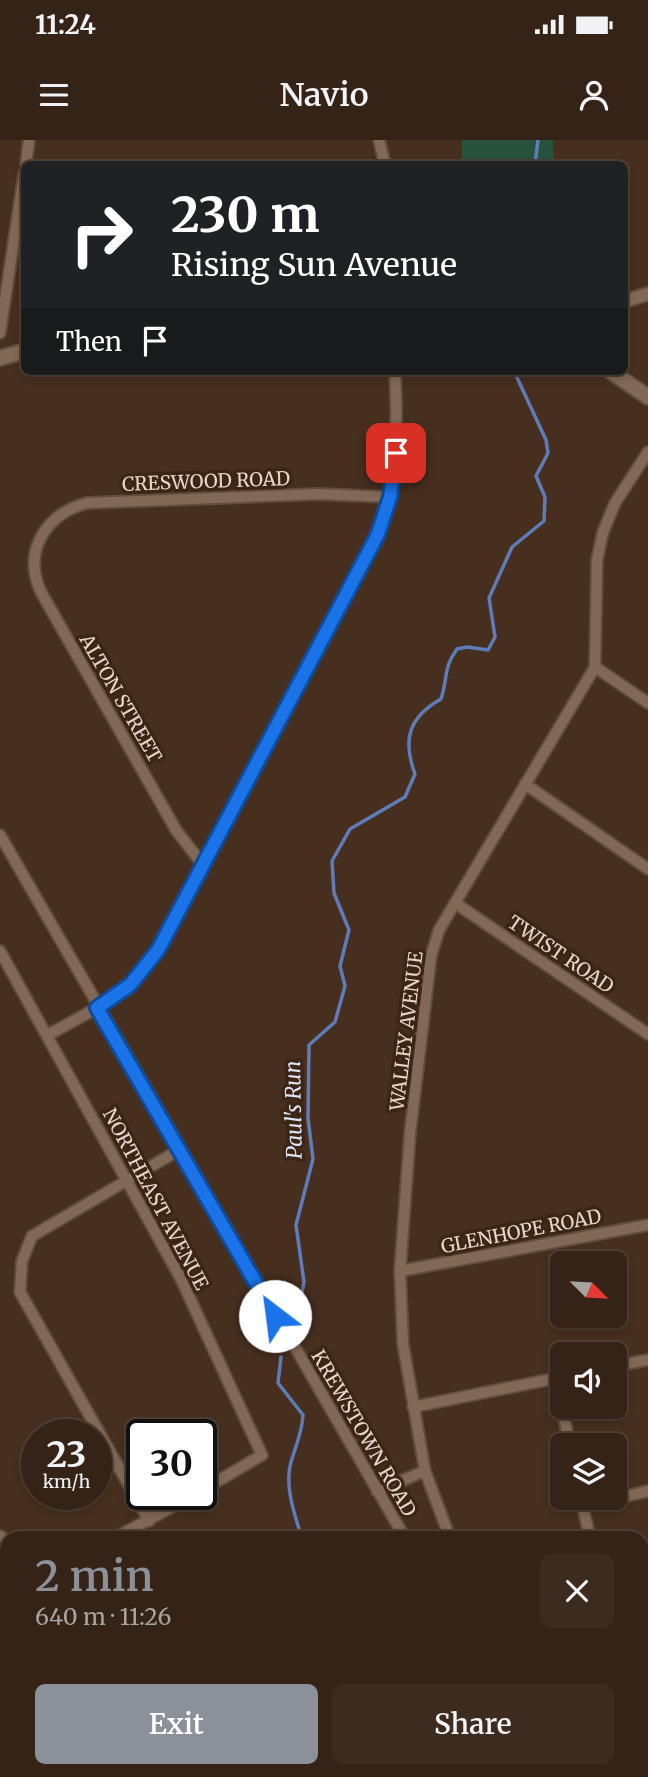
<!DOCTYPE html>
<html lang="en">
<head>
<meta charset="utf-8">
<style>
	body { margin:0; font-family:Merriweather,serif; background:#3d2b20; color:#f1f3f6; height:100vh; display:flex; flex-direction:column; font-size:26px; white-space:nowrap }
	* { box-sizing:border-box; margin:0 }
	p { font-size:23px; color:#aaa4a1 }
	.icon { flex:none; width:38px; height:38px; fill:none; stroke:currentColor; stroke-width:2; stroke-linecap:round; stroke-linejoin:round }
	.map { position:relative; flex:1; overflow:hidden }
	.details { position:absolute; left:0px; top:1391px; width:649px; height:247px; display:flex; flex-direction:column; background:#352317; border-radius:21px 21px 0 0; box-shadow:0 4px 10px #0003,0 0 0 2px #4f4036 }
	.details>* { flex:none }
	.guide { position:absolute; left:21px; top:21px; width:607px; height:214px; border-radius:10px; box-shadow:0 4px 10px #0003,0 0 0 2px #4f4036; background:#202124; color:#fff; overflow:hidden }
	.needle { width:46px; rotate:114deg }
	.fabs { position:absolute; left:550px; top:1111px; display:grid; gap:14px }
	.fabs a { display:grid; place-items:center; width:77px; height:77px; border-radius:10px; background:#352317; box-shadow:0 4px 10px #0003,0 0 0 2px #4f4036; font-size:35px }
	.speed { position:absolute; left:21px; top:1279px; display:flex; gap:14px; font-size:35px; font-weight:700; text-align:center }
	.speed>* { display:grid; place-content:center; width:91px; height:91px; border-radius:50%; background:#352317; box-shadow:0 4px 10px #0003,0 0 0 2px #4f4036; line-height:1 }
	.speed small { font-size:18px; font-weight:400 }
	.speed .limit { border:4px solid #111; border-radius:10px; background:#fff; color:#111 }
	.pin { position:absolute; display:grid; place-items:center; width:60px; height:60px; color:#fff; margin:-30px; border-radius:14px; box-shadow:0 4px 10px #0006 }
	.me { position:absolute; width:77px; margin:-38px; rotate:330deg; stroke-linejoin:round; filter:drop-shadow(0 0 5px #0008) }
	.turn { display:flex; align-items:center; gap:24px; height:147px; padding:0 35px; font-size:32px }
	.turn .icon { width:91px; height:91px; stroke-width:2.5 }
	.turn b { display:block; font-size:49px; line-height:60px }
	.then { display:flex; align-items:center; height:66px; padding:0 35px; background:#0003; gap:14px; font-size:26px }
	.round { display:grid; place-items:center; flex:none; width:74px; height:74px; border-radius:10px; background:#3d2b20 }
	.summary { display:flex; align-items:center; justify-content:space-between; height:119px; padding:0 35px }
	h1 { font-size:42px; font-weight:600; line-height:52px; color:#8c9099 }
	.button { display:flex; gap:14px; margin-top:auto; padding:14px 35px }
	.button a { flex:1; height:80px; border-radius:10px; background:#8c9099; color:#fff; font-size:28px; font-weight:600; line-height:80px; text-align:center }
	.button a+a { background:#3d2b20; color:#f1f3f6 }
	.status { display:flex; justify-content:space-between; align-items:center; height:49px; padding:0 35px; background:#352317; direction:ltr }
	.status svg { height:19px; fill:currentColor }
	header { display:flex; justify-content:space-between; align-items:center; height:91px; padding:0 35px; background:#352317; font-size:32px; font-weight:600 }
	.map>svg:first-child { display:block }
	.green { fill:#26523e }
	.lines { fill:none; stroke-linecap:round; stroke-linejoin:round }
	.stream { stroke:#607cb8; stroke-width:3.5 }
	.minor-casing { stroke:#604d3e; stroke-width:14 }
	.tertiary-casing { stroke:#604d3e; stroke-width:16 }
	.secondary-casing { stroke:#604d3e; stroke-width:18 }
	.minor { stroke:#826856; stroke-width:10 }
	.tertiary { stroke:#826856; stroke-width:12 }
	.secondary { stroke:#826856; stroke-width:14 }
	.route-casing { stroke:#114b97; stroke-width:18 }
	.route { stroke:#1a73e8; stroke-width:12 }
	.labels { text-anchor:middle; stroke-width:7; stroke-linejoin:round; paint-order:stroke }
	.street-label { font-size:19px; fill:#e6d7cd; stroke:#3c2515 }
	.water-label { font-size:21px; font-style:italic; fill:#dce4f6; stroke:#3c2515 }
</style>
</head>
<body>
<div class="status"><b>11:24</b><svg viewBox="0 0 49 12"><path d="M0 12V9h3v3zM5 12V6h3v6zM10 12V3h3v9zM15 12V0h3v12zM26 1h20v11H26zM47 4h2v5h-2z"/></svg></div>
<header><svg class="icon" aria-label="menu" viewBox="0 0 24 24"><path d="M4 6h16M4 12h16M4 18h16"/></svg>Navio<svg class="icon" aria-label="person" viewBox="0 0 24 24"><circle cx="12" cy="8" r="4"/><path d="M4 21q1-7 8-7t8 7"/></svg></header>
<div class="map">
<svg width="648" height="1637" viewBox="0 0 648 1637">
	<rect width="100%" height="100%" fill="#472f1f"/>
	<!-- green -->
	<path class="green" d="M462,0H553L554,24H462Z"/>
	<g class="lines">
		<!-- stream -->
		<g class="stream">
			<path d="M535,24L538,0"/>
			<path d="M297,1178L304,1142L296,1085L313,1019L308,978L309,905L335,882L345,846L340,826L349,790L334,753L332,721L350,689L405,657L415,634C402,599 409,577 441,559C448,538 443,528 457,509L467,507L488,510L495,497L489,458L512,407L544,381L545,357L536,336L548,313L546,300L514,231"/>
			<path d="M281,1217L278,1243L303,1275C302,1293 296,1305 291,1322C284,1346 295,1376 302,1398"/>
			<path d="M397,1631L400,1637"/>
		</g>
		<defs>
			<g id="minor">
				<path d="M379,0L385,24"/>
				<path d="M26,24L29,0"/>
				<path d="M0,193L24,34"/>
				<path d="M595,527L648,563"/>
				<path d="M525,644L648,729"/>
				<path d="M0,695L405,1398"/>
				<path d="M203,725L176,690L41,452C22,411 46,374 87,363L318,354L390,357"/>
				<path d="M455,763L648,894"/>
				<path d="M0,811L181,1139L262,1315L201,1351"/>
				<path d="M48,895L97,868L130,845L158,810L360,430C396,357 399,312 395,231"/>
				<path d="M400,1131L648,1085"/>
				<path d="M614,1226L648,1220"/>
				<path d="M556,1238L562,1266"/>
				<path d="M413,1267L562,1237"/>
				<path d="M562,1267L570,1306"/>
				<path d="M377,1351L425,1331"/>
				<path d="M581,1358L590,1398"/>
				<path d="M583,1366L648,1351"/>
				<path d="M149,1381L20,1152L22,1121L32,1096L179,1010"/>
				<path d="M0,1396L7,1401"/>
				<path d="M115,1398L196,1354"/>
				<path d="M450,1398L425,1331L403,1204L400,1131L410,994L431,816L439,790L595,527L597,420L603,392L615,363L648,312"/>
				<path d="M642,1509L648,1520"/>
				<path d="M152,1631L155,1637"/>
				<path d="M285,1631L288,1637"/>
				<path d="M543,1631L546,1637"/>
			</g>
			<path id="tertiary" d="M625,161L648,154"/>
			<g id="secondary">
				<path d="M0,218L24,211"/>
				<path d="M610,231L648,257"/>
			</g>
		</defs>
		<!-- minor casing -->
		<use href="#minor" class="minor-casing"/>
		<!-- tertiary casing -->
		<use href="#tertiary" class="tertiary-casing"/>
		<!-- secondary casing -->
		<use href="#secondary" class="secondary-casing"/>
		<!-- minor -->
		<use href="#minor" class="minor"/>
		<!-- tertiary -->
		<use href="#tertiary" class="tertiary"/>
		<!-- secondary -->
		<use href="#secondary" class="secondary"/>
	</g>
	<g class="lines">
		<defs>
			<path id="route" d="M275,1176L97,868L130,845L158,810L378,394L390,357L396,313"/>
		</defs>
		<!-- route casing -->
		<use href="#route" class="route-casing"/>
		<!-- route -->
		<use href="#route" class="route"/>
	</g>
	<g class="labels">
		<!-- street labels -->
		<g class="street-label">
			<text transform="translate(206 341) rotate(-2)" y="7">CRESWOOD ROAD</text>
			<text transform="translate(121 558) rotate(60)" y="7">ALTON STREET</text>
			<text transform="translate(561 814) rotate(34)" y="7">TWIST ROAD</text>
			<text transform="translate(406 891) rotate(-83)" y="7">WALLEY AVENUE</text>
			<text transform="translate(156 1059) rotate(62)" y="7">NORTHEAST AVENUE</text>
			<text transform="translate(521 1091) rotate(-11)" y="7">GLENHOPE ROAD</text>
			<text transform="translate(364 1293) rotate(60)" y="7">KREWSTOWN ROAD</text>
		</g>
		<!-- water labels -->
		<g class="water-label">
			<text transform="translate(294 970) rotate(-91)" y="7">Paul's Run</text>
		</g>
	</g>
</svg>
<div class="fabs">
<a><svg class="needle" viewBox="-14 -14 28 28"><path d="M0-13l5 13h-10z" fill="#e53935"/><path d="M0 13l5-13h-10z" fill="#aaa4a1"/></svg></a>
<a><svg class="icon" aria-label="sound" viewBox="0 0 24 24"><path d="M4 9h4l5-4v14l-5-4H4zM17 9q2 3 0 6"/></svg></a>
<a><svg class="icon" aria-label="layers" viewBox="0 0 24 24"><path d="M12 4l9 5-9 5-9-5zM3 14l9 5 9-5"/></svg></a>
</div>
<div class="speed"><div>23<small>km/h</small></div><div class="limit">30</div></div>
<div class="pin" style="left:396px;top:313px;background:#d93025"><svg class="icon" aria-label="arrive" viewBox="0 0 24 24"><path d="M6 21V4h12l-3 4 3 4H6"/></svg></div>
<svg class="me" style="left:275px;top:1176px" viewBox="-20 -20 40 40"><circle r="19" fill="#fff"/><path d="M0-13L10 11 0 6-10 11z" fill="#1a73e8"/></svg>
<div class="guide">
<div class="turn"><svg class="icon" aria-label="right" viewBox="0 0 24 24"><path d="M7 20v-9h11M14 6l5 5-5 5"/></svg><div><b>230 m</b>Rising Sun Avenue</div></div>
<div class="then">Then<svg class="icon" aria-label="arrive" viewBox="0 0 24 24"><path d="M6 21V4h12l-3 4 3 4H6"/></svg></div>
</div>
<section class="details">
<div class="summary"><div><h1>2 min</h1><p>640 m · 11:26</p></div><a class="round"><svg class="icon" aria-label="close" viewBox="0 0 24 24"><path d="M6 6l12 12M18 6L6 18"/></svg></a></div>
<div class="button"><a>Exit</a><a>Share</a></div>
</section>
</div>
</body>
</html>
